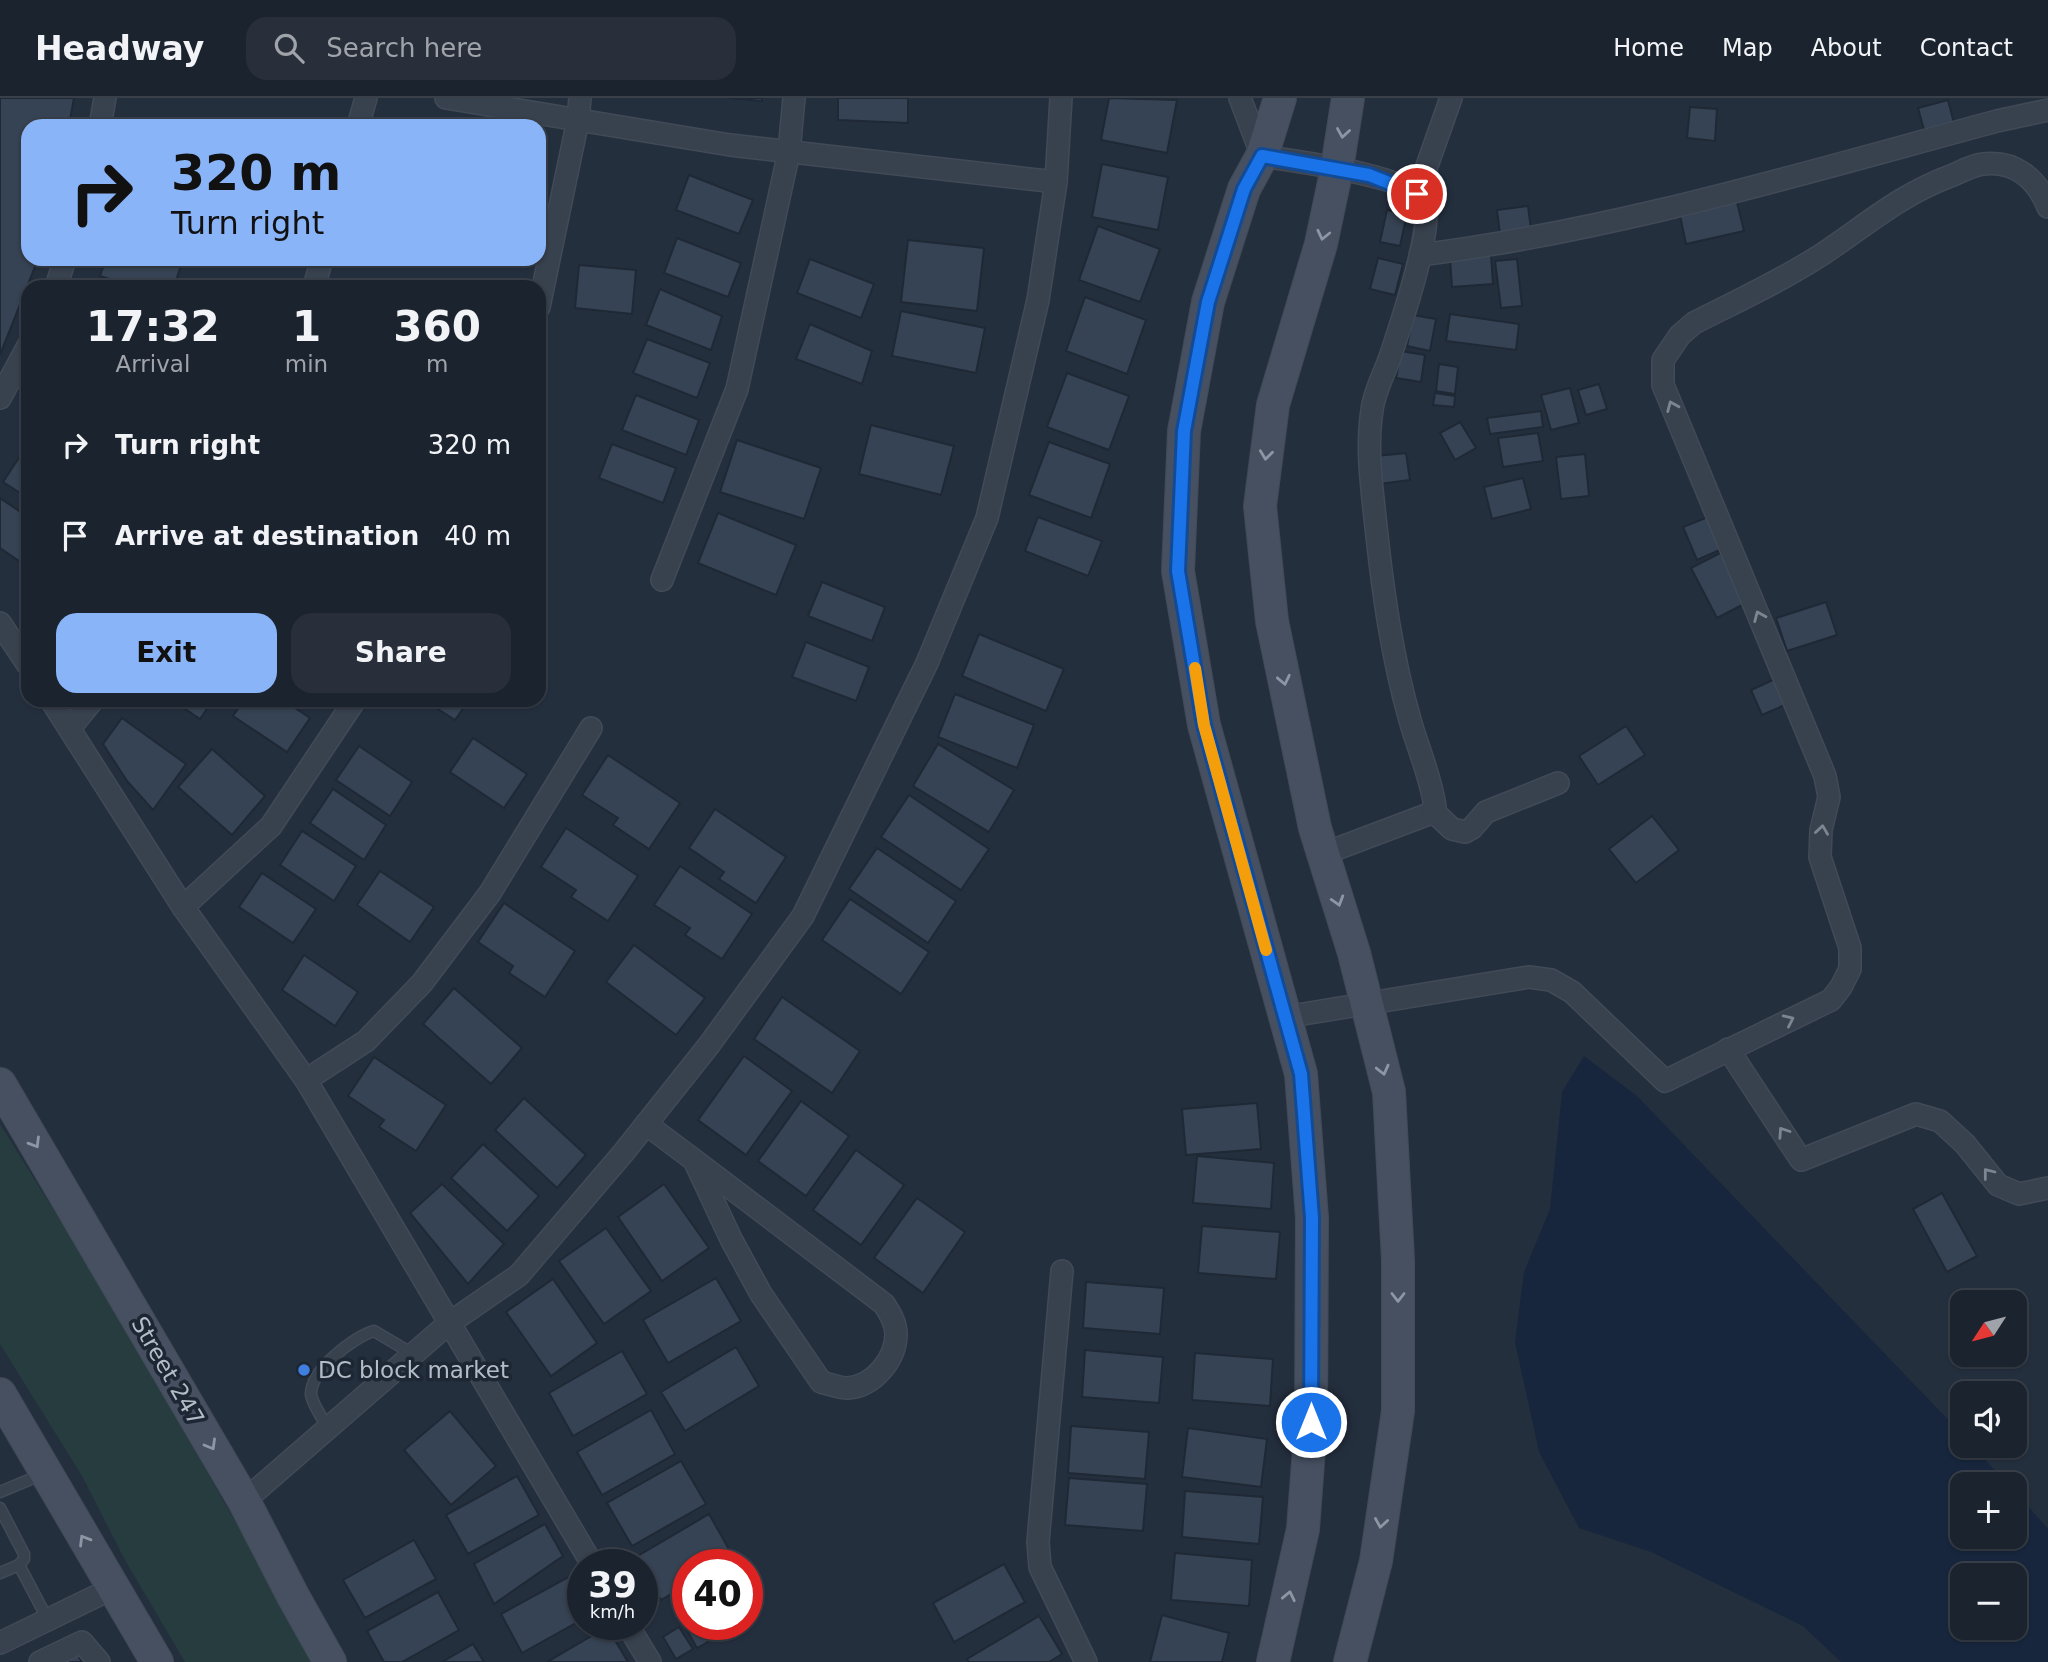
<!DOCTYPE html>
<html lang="en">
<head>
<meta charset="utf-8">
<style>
	body { margin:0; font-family:"DejaVu Sans",sans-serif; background:#282f3a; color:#f1f3f6; height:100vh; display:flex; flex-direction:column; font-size:26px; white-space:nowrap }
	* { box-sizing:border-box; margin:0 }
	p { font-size:23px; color:#a0a4aa }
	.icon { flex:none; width:38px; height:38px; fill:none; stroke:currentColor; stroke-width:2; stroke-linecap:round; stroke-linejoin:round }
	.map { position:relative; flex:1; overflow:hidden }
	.drawer { position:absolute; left:21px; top:182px; width:525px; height:427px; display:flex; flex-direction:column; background:#1b232e; border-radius:21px; box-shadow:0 2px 5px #0004,0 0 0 2px #39404a }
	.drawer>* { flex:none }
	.top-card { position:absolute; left:21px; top:21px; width:525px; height:147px; border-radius:21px; box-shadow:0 2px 5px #0004,0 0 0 2px #39404a; background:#8ab4f8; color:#111; overflow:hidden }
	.needle { width:46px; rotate:234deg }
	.tools { position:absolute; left:1950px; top:1192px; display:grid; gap:14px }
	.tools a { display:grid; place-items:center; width:77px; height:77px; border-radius:14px; background:#1b232e; box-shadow:0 2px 5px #0004,0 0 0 2px #39404a; font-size:35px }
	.speed { position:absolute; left:567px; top:1451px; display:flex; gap:14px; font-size:35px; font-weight:700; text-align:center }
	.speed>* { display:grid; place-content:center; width:91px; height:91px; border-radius:50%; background:#1b232e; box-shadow:0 2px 5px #0004,0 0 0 2px #39404a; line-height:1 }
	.speed small { font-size:18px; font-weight:400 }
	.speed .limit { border:10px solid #d22; background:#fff; color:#111 }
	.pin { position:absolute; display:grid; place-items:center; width:60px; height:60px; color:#fff; margin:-30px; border:4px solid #fff; border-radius:50%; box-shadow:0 2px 7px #0007 }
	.me { position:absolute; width:77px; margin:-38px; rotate:0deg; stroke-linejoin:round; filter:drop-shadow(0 0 5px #0008) }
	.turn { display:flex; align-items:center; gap:24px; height:147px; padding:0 35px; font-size:32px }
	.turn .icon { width:91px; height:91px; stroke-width:2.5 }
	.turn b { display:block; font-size:49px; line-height:60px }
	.eta { display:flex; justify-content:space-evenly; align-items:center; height:119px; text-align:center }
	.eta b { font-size:42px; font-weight:600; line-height:49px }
	.button { display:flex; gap:14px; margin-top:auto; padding:14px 35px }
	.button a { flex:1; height:80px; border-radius:21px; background:#8ab4f8; color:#111; font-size:28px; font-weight:600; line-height:80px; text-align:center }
	.button a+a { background:#282f3a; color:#f1f3f6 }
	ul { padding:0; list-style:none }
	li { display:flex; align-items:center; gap:21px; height:91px; padding:0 35px }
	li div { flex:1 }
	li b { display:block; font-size:26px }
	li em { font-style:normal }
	header { display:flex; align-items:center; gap:42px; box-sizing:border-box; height:98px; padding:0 35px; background:#1b232e; border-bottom:2px solid #39404a }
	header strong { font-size:33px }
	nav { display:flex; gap:38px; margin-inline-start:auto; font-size:24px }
	.search { width:490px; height:63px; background:#282f3a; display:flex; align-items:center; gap:18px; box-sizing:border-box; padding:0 24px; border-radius:21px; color:#a0a4aa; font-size:26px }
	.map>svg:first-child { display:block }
	.green { fill:#263c3f }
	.water { fill:#17263c; fill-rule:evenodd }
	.building { fill:#364354; stroke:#1f2835; stroke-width:2 }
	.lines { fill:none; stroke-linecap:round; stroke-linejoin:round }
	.lane-casing { stroke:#414a57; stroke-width:13 }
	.street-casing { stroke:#414a57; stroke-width:24 }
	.secondary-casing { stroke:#414a57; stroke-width:34 }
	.lane { stroke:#38414e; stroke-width:10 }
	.street { stroke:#38414e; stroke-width:21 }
	.secondary { stroke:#465061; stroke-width:32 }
	.oneway { stroke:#8e96a5 }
	.oneway2 { stroke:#7c8592 }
	.route-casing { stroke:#114b97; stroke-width:18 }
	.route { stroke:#1a73e8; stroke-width:12 }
	.slow { stroke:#f59e0b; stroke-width:12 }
	.shop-dot { fill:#3f7fe0; stroke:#1d2633; stroke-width:2.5 }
	.labels { text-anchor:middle; stroke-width:7; stroke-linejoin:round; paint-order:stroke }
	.poi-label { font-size:23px; fill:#b4bcc9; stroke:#1d2633; text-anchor:start }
	.street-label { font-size:23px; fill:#b4bcc9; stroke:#1d2633 }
</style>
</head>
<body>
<header>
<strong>Headway</strong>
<div class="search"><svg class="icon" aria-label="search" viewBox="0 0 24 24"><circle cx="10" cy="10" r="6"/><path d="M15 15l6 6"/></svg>Search here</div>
<nav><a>Home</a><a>Map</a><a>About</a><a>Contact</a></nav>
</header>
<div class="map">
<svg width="2048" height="1564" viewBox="0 0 2048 1564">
	<rect width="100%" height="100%" fill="#242f3e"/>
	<!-- green -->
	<path class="green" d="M0,1026L106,1196L315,1564H185L125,1462L82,1378L0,1246Z"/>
	<!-- water -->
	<path class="water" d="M1584,958L1637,998L1962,1336V1348H1972L2008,1386H1962V1438H2014V1392L2048,1431V1564H1841L1803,1528L1651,1454L1579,1430L1539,1354L1515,1244L1524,1174L1550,1111L1562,994ZM2014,1477V1530H1962V1477Z"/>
	<!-- building -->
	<g class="building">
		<path d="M0,0H74L69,28H28V161H38L0,257Z"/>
		<path d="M729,0H762V3Z"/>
		<path d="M838,0H908V25L838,22Z"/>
		<path d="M1109,0L1177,2L1167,55L1101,42Z"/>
		<path d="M1948,2L1954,25L1924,32L1918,10Z"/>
		<path d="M1690,9L1717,11L1715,43L1687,40Z"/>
		<path d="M1102,66L1168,79L1158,132L1092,119Z"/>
		<path d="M689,77L753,102L739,136L676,112Z"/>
		<path d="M1736,100L1744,133L1686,146L1679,113Z"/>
		<path d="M1528,108L1531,131L1500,136L1497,112Z"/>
		<path d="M1387,112L1407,116L1400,148L1380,144Z"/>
		<path d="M1098,128L1160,151L1140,204L1079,182Z"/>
		<path d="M677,140L741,165L728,199L664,175Z"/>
		<path d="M908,142L984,150L977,213L901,204Z"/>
		<path d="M1491,157L1493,186L1452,189L1450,161Z"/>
		<path d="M1378,160L1403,166L1395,197L1370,191Z"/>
		<path d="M106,161H183L174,189H135L100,178Z"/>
		<path d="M810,161L874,186L861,220L797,195Z"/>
		<path d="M1517,161L1522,208L1501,210L1495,163Z"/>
		<path d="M579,167L636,172L632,216L575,210Z"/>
		<path d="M660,191L722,218L711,252L646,227Z"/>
		<path d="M1085,199L1146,222L1127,276L1066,253Z"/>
		<path d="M901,213L985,230L976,275L892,258Z"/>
		<path d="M1450,216L1519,226L1516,252L1446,243Z"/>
		<path d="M1413,217L1436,221L1430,253L1407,248Z"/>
		<path d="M810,226L872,253L862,286L796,261Z"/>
		<path d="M647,241L710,265L697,300L633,275Z"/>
		<path d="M1401,253L1425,257L1421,284L1396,280Z"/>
		<path d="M1439,266L1458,269L1455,296L1436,293Z"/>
		<path d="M1067,275L1129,298L1109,352L1047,329Z"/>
		<path d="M1599,286L1607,311L1586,317L1578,292Z"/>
		<path d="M1570,290L1579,325L1551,332L1541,297Z"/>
		<path d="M1435,295L1455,298L1454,309L1433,307Z"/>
		<path d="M636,297L699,322L686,357L622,332Z"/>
		<path d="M1541,313L1543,329L1490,336L1487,320Z"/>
		<path d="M1460,324L1476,350L1455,362L1440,335Z"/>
		<path d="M871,327L954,348L941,397L859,376Z"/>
		<path d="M1538,335L1543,363L1503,369L1498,340Z"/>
		<path d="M737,342L821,370L804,421L720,394Z"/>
		<path d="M1049,344L1110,366L1091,420L1029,397Z"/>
		<path d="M612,346L676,370L663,405L599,380Z"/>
		<path d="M26,349L28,351V400L3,384Z"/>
		<path d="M1406,355L1410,382L1379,386L1376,358Z"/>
		<path d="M1585,356L1589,398L1561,401L1556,359Z"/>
		<path d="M1523,380L1531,411L1492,421L1484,389Z"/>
		<path d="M0,400L28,419V462L25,467L0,450Z"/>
		<path d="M718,415L796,447L776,497L698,465Z"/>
		<path d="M1038,419L1102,443L1088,478L1025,453Z"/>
		<path d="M1708,419L1722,451L1697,462L1683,429Z"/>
		<path d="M1724,453L1750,503L1717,520L1691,470Z"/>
		<path d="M822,484L885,509L872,543L808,518Z"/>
		<path d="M1826,504L1837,537L1787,553L1776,520Z"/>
		<path d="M979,536L1064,571L1046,613L962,578Z"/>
		<path d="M806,544L869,569L856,603L792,579Z"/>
		<path d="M1775,581L1787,606L1762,617L1751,592Z"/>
		<path d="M955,596L1034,627L1017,670L938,639Z"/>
		<path d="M172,602H213L200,621Z"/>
		<path d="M244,602H283L310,620L287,654L233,618Z"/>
		<path d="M424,602H469L455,622Z"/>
		<path d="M122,620L186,666L153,712L127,683L103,646Z"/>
		<path d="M1626,628L1645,657L1598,687L1579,658Z"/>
		<path d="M473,640L527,676L504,710L450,674Z"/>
		<path d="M938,646L1014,692L989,734L913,688Z"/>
		<path d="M359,648L412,684L390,718L336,682Z"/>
		<path d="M212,651L265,698L232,737L178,689Z"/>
		<path d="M608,657L680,705L649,751L613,727L618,720L582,697Z"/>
		<path d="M333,691L386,727L364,762L310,725Z"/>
		<path d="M909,697L989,751L961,792L881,739Z"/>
		<path d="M715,711L786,759L756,805L719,781L724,774L689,750Z"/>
		<path d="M1652,718L1679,752L1636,785L1609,751Z"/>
		<path d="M566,730L638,778L608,823L571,799L576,792L541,769Z"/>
		<path d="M302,733L356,768L334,803L280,767Z"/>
		<path d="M877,750L956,803L928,845L849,791Z"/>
		<path d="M680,768L752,816L722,861L685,837L690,830L654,807Z"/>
		<path d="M380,773L434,809L410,844L357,807Z"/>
		<path d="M262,775L316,811L293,845L239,809Z"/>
		<path d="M850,801L929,854L901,896L822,842Z"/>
		<path d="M504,805L575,853L545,899L509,875L513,868L478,844Z"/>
		<path d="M634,847L705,900L676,937L606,884Z"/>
		<path d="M304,857L358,894L335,928L282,892Z"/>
		<path d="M454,890L522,950L491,986L423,926Z"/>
		<path d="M782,899L860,953L832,995L754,941Z"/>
		<path d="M744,958L792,993L746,1057L698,1022Z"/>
		<path d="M374,959L446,1007L416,1053L379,1029L384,1022L348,998Z"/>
		<path d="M524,1000L586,1057L557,1090L495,1032Z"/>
		<path d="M801,1003L849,1038L806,1098L758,1063Z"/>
		<path d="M1257,1005L1261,1051L1186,1057L1182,1011Z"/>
		<path d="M483,1046L539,1098L507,1133L451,1080Z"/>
		<path d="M856,1052L904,1087L861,1147L813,1112Z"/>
		<path d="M1197,1058L1274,1065L1271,1111L1193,1105Z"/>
		<path d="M442,1086L504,1146L468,1186L410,1115Z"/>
		<path d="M664,1086L709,1150L662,1183L618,1119Z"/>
		<path d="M1942,1095L1977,1158L1947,1174L1913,1111Z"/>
		<path d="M917,1100L965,1134L923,1195L874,1160Z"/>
		<path d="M1202,1128L1280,1134L1276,1181L1198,1175Z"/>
		<path d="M606,1130L651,1193L604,1226L559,1163Z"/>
		<path d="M716,1180L741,1223L668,1265L643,1222Z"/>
		<path d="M553,1181L597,1245L551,1278L506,1214Z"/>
		<path d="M1086,1184L1164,1190L1160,1236L1083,1230Z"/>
		<path d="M736,1249L759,1288L685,1333L661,1294Z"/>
		<path d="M1085,1252L1163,1259L1159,1305L1082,1299Z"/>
		<path d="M622,1253L647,1296L573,1338L549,1295Z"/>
		<path d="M1195,1255L1273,1261L1270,1308L1192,1302Z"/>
		<path d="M651,1312L675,1356L602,1397L577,1354Z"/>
		<path d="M450,1313L496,1368L451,1407L404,1352Z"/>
		<path d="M1071,1328L1149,1334L1145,1381L1068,1375Z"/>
		<path d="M1188,1330L1267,1341L1261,1389L1182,1379Z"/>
		<path d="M681,1363L706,1406L632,1448L607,1405Z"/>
		<path d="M517,1378L539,1417L468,1456L446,1417Z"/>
		<path d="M1069,1380L1147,1386L1143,1433L1065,1427Z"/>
		<path d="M1185,1393L1263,1399L1259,1446L1182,1439Z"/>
		<path d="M709,1416L734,1460L722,1466H688V1486L661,1502L636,1459Z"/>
		<path d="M545,1426L563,1458L494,1506L474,1466Z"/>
		<path d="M414,1442L436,1481L365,1520L343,1482Z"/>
		<path d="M1175,1455L1252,1462L1249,1508L1171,1502Z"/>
		<path d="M1004,1466L1025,1504L954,1544L933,1505Z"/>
		<path d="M572,1477L583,1497V1521L522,1555L501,1516Z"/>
		<path d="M438,1494L459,1532L402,1564H384L367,1533Z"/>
		<path d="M1162,1517L1229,1535L1222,1564H1150Z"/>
		<path d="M1039,1518L1062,1556L1049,1564H969L967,1561Z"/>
		<path d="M688,1522V1526H731L733,1530L697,1550L683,1525Z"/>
		<path d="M607,1529L628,1564H547Z"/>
		<path d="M679,1529L693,1551L676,1561L663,1539Z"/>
		<path d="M473,1546L484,1564H442Z"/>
		<path d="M77,1556L82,1564H61Z"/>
	</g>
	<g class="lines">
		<defs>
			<g id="lane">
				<path d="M328,1330C323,1321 312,1306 311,1296C311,1272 353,1239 374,1233L413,1256"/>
				<path d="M0,1394L43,1376"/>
				<path d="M0,1410L24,1456V1461L19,1467"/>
				<path d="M0,1475L19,1467L48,1522"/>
			</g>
			<g id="street">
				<path d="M446,0L730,47L1056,84"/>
				<path d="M1240,0L1262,58C1293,63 1409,77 1424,103C1436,125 1398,235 1389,262C1383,278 1374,295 1372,312C1366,351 1372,390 1376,429C1383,494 1392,559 1410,622C1418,651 1431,679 1435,709L1429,716L1323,756"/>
				<path d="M100,28L105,0"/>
				<path d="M358,28L366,0"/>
				<path d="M1417,96L1451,0"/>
				<path d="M1420,157C1617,132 1807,74 1997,23L2048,12"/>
				<path d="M56,189L65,161"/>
				<path d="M314,189L322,161"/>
				<path d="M539,209L578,22L580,0"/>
				<path d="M0,300L28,248"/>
				<path d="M662,482L737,291L789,54L794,0"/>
				<path d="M0,525L28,567"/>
				<path d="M51,602L183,809L306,982L592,1466"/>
				<path d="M70,630L93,602"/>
				<path d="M1433,713L1452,731L1465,734L1472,730L1486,714L1558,685"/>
				<path d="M183,809L271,728L355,602"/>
				<path d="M1285,919L1529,879L1551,882L1572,894L1665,983L1831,902L1841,889L1850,871V850L1820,759L1821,732L1829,699L1825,678L1663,287V262L1680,237L1694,225C1737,203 1781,183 1821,157C1868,126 1899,97 1953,77C1962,73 1973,67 1983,66C2015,62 2037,81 2048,109"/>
				<path d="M1728,951L1801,1062L1916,1016L1940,1023L1965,1046L1998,1087L2019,1096L2048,1090"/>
				<path d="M306,982L366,943L422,885L490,795L591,630"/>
				<path d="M646,1026L694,1062L731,1141L761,1196L821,1284C829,1286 840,1290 848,1290C874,1288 896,1261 896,1236C896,1225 890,1215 884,1206L694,1062"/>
				<path d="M1062,1173L1038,1444L1040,1469L1086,1564"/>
				<path d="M244,1403L448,1226L519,1177L624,1054L709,947L803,818L927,565L987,420L1038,202L1056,84L1061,0"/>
				<path d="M627,1526L650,1564"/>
				<path d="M0,1545L113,1490"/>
				<path d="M40,1564L82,1544L99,1564"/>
			</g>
			<g id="secondary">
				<path d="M1348,0L1337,70L1321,146L1273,307L1260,408L1272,523L1315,730L1354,855L1389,994L1398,1162V1313L1376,1463L1350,1564"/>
				<path d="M0,986L244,1403L293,1498L330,1564"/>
				<path d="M0,1296L157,1564"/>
				<path d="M1273,1564L1303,1431L1311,1324L1312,1120L1301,976L1204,627L1178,473L1184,333L1208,204L1244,91L1262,58L1280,0"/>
			</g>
		</defs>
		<!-- lane casing -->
		<use href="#lane" class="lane-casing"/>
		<!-- street casing -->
		<use href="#street" class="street-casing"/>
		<!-- secondary casing -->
		<use href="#secondary" class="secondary-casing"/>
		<!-- lane -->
		<use href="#lane" class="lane"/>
		<!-- street -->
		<use href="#street" class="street"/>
		<!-- secondary -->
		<use href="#secondary" class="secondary"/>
	</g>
	<!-- one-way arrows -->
	<defs><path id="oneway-chevron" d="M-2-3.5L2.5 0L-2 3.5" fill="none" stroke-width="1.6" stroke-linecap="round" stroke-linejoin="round" transform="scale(1.75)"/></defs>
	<g class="oneway">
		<use href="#oneway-chevron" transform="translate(1343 35) rotate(99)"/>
		<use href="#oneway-chevron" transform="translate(1323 137) rotate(103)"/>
		<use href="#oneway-chevron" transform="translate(1266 357) rotate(97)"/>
		<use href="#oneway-chevron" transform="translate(1284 582) rotate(78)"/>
		<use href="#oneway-chevron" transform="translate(1338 803) rotate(73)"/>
		<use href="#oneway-chevron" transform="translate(1383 972) rotate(76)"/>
		<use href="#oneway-chevron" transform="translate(35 1045) rotate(59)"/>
		<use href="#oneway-chevron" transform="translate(1398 1199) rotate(90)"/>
		<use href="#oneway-chevron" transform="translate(211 1347) rotate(60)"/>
		<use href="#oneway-chevron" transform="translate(1381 1425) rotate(99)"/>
		<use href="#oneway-chevron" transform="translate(84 1442) rotate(-121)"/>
		<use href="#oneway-chevron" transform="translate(1289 1498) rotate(-78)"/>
	</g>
	<g class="oneway2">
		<use href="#oneway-chevron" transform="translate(1672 308) rotate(-113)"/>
		<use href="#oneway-chevron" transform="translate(1759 518) rotate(-113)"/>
		<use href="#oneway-chevron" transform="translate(1822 732) rotate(-82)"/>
		<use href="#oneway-chevron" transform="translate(1789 922) rotate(-25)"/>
		<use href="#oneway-chevron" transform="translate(1783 1034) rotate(-124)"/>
		<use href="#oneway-chevron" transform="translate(1988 1075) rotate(-128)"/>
	</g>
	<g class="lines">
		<defs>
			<path id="route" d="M1311,1324L1312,1120L1301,976L1204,627L1178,473L1184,333L1208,204L1244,91L1262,58L1369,77L1417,96"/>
		</defs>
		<!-- route casing -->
		<use href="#route" class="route-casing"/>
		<!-- route -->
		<use href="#route" class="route"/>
		<!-- slow -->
		<path class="slow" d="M1195,570L1204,627L1266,852"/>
	</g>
	<!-- markers -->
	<circle class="shop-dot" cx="304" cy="1272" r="7"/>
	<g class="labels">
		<!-- poi labels -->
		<g class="poi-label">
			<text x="318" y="1280">DC block market</text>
		</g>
		<!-- street labels -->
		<g class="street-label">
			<text transform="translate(168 1273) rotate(60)" y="8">Street 247</text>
		</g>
	</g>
</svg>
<div class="tools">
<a><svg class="needle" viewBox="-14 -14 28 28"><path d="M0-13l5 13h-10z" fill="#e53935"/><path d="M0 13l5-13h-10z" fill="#a0a4aa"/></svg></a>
<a><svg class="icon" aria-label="sound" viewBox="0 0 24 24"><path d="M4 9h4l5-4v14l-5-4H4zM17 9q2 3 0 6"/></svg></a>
<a>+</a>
<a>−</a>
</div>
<div class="speed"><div>39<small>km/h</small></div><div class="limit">40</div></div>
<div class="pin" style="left:1417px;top:96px;background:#d93025"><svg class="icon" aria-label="arrive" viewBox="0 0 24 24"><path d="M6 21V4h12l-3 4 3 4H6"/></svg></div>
<svg class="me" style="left:1311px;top:1324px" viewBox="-20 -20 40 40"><circle r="17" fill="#1a73e8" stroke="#fff" stroke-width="3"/><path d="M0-11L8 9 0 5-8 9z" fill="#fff"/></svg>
<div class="top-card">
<div class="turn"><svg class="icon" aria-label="right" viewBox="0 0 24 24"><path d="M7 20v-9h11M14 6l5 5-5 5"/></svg><div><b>320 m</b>Turn right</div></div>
</div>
<section class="drawer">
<div class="eta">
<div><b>17:32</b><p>Arrival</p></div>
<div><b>1</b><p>min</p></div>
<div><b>360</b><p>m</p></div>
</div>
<ul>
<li><svg class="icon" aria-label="right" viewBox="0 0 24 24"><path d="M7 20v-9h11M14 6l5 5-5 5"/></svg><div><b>Turn right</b></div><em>320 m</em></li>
<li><svg class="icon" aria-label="arrive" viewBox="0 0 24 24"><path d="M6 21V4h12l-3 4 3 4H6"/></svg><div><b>Arrive at destination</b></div><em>40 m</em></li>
</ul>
<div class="button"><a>Exit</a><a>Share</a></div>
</section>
</div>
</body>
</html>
